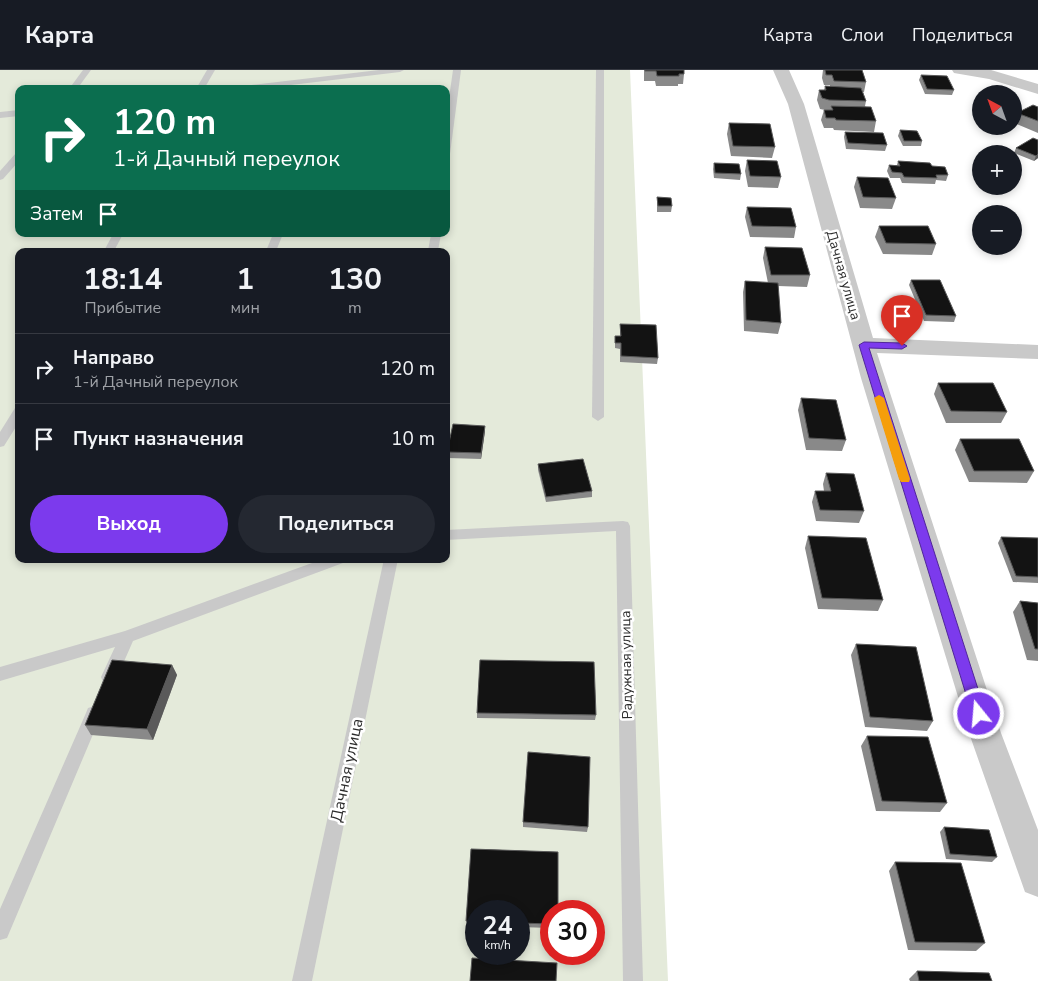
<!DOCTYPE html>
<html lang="ru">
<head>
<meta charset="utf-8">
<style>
	body { margin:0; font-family:"Nunito Sans",sans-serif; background:#242831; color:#f1f3f6; height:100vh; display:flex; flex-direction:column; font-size:19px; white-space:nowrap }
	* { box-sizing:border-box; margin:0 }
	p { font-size:16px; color:#9ea1a6 }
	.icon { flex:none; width:28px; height:28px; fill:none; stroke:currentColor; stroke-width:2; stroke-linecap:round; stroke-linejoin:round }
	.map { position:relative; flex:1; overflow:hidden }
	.side { position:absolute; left:15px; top:178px; width:435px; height:315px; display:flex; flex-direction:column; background:#171b24; border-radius:10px; box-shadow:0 2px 8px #0003 }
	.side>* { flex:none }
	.top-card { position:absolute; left:15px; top:15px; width:435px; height:152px; border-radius:10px; box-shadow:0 2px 8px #0003; background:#0b6e4f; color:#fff; overflow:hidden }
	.needle { width:32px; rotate:319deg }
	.buttons { position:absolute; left:972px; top:15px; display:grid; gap:10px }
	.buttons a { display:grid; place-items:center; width:50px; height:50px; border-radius:50%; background:#171b24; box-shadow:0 2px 8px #0003; font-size:25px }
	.speed { position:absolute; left:465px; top:830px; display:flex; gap:10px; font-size:25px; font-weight:700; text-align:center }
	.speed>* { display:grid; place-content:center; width:65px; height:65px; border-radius:50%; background:#171b24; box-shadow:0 2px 8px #0003; line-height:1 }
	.speed small { font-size:12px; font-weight:400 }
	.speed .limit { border:8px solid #d22; background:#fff; color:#111 }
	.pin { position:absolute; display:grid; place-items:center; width:42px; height:42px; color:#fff; margin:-51px -21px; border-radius:50% 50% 50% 0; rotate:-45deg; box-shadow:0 0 5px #0007 }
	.pin .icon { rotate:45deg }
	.me { position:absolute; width:55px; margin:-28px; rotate:343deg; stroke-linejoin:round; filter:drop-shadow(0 0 4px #0008) }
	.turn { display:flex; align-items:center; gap:18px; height:105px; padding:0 15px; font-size:22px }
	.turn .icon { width:65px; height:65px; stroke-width:2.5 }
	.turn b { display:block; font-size:35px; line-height:42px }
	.then { display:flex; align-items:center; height:48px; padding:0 15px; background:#0003; gap:10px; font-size:19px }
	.eta { display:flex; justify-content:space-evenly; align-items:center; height:85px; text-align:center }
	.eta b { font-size:30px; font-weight:700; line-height:35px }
	.primary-button { display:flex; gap:10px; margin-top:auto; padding:10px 15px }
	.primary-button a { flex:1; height:58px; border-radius:30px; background:#7c3aed; color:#fff; font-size:20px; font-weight:700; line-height:58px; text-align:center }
	.primary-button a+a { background:#242831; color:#f1f3f6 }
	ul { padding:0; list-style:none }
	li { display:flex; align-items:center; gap:15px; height:70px; padding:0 15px; border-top:1px solid #363941 }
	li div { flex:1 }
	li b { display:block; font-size:19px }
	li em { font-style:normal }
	header { display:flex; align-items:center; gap:30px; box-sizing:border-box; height:70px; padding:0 25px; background:#171b24; border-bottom:1px solid #363941 }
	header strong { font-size:24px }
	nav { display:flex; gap:28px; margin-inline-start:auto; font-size:18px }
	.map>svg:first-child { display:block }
	.green { fill:#e4eada; fill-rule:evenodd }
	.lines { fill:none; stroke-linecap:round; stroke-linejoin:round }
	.service { fill:#c9c9c9; fill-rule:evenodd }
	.minor { fill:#c9c9c9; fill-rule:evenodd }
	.wall { fill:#898989 }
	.shaded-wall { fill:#5a5a5a }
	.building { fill:#131313; stroke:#5a5a5a }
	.route { fill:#7c3aed; stroke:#51269a }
	.slow { fill:#f59e0b }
	.labels { text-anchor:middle; stroke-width:5; stroke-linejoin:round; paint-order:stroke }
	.street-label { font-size:14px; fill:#2c2c2c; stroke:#fff }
	.near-street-label { font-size:16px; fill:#2c2c2c; stroke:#fff }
</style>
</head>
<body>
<header>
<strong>Карта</strong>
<nav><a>Карта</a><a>Слои</a><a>Поделиться</a></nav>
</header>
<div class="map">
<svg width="1038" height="911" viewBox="0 0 1038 911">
	<rect width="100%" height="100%" fill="#fff"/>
	<!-- green -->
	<path class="green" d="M0,0H630L668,911H0ZM19,19H446V164H19ZM19,181H446V489H19ZM476,841H519V884H476ZM551,841H594V884H551Z"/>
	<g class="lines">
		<!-- service -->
		<g class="service">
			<path d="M83,0H91L77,19H69Z"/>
			<path d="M207,0H215L204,19H196Z"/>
			<path d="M379,0H404L400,2L257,19H230L234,17Z"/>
			<path d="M453,0H461L450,84L446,87V49Z"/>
			<path d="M596,0H604V347L598,351L592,347Z"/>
			<path d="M19,40V46L0,48V42Z"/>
			<path d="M19,82V91L3,109L0,110V101L16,83Z"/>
			<path d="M113,164H123L114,181H104Z"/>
			<path d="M273,164H283L276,181H266Z"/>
			<path d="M431,164H441L438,181H428Z"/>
			<path d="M19,337V352L4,376L0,377V362L15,338Z"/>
			<path d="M623,451L628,452L630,456L643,911H623L616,461L446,470V460Z"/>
			<path d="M323,489H345L343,493L133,571L115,612L109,614L103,612L101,607L115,577L0,611V597L125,561Z"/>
			<path d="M384,489H398L312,911H292Z"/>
			<path d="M94,636L100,638L102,643L7,868L0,870V839L86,643L88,638Z"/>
		</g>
		<!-- minor -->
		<g class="minor">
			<path d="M773,0H789L804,34L873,268L1038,275V289L877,283L1001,663L1038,760V827L1025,822L969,663L861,308L788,34Z"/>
			<path d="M952,0H991L1038,14V24L989,9L954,3Z"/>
		</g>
	</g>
	<!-- wall -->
	<g class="wall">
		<path d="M644,0H684V4L683,14H678V16H656L655,11H644Z"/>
		<path d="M823,0H862L866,12L864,22H863L866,31L865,36L876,51L874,62L834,60L833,58H824L821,50L824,40H825L820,39L817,30L819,20H824L825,16L830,17V15H824L822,8Z"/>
		<path d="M921,5L954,20L952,25L925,24L919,10Z"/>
		<path d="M1038,37V63L1014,53L1017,43Z"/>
		<path d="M729,53L775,77L772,88L731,86L727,64Z"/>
		<path d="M900,60L922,71L921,76H903L898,66Z"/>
		<path d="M845,62L887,75L885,81L846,79L844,67Z"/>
		<path d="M1038,70V88L1034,91L1014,83L1016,78Z"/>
		<path d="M747,90L781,107L778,118L748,117L745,101Z"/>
		<path d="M898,91L932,96L948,105L946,111L936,110L935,114L902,113L900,108H890L887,101L889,95H897Z"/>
		<path d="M714,93L741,104L740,110L714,108L713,99Z"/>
		<path d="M857,107L896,128L892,139L860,138L854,117Z"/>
		<path d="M657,127L672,136L671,142H657Z"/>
		<path d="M747,137L796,157L794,168L750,167L745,147Z"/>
		<path d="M879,156L936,174L932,185L883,184L875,167Z"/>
		<path d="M765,177L810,205L807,217L778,216L781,253L778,264L744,261L743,222L745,211L768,213L763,188Z"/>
		<path d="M911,210L956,246L954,252L924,251L909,215Z"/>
		<path d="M620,254L658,288L657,294L620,292V279L615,278V266H620Z"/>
		<path d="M938,313L1007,342L1001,353H946L934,324Z"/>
		<path d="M801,328L846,370L842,381L806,380L798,340Z"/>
		<path d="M485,361L481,389L448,388L447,382Z"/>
		<path d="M960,369L1034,401L1027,413L969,412L955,380Z"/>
		<path d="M538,394L592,421V427L546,432L538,400Z"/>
		<path d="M826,403L864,441L859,453L816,451L812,432L815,421H824L823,414Z"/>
		<path d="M808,466L883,530L878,541L818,539L805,478Z"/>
		<path d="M1001,467L1038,468V513L1013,512L998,473Z"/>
		<path d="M1020,531L1038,533V591L1027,590L1013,542Z"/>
		<path d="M856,574L933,651L927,661L865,657L851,585Z"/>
		<path d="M172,595L177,605L153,670L91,665L85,655Z"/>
		<path d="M477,643L596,645L595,650L477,648Z"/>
		<path d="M867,666L947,733L940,742L876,741L861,676Z"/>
		<path d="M523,752L588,757L587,762L523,757Z"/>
		<path d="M944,757L997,787L992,792L946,789L940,762Z"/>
		<path d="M471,779L558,782V841H551V858L519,857V841H476V856H467L466,851Z"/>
		<path d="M895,792L985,873L976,881L908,880L889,801Z"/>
		<path d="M917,901L992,911H910L909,909Z"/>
	</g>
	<!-- shaded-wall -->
	<g class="shaded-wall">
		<path d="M1038,84V88L1034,91L1036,86Z"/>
		<path d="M485,356V361L481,389V383Z"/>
		<path d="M172,595L177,605L153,670L147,659Z"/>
	</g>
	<!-- building -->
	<g class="building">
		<path d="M645,0H684V4H679V6H657L656,1H645Z"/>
		<path d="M825,0H862L866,12L834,11L832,5H826Z"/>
		<path d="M921,5L947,6L954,20L927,19Z"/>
		<path d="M825,16L861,18L866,31L829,30L822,28L819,20H826Z"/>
		<path d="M1033,35L1038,37V51L1017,43Z"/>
		<path d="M831,36L871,37L876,51L836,50L835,48H826L824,40H833Z"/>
		<path d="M729,53L770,54L775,77L733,76Z"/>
		<path d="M900,60L917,61L922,71H904Z"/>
		<path d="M845,62L883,63L887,75L848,73Z"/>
		<path d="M1033,68L1038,70V84L1036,86L1016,78Z"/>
		<path d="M747,90L777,91L781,107L750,106Z"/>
		<path d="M898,91L930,93L932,96L945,97L948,105H936L937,108L904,107L902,103L892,102L889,95L900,96Z"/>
		<path d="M714,93L739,94L741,104L715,103Z"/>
		<path d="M857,107L888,108L896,128L863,127Z"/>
		<path d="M657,127L671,128L672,136H658Z"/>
		<path d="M747,137L791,138L796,157L752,156Z"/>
		<path d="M879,156H928L936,174L886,173Z"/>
		<path d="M765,177L802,178L810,205H771Z"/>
		<path d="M911,210H940L956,246L926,245Z"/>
		<path d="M745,211L778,213L781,253L746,250Z"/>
		<path d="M620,254L656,255L658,288L621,286V273H615V266H621Z"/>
		<path d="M938,313H993L1007,342L951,341Z"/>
		<path d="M801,328L836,330L846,370L809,368Z"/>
		<path d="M453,354L485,356L481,383L447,382Z"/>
		<path d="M960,369H1019L1034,401H974Z"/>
		<path d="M583,389L592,421L546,427L538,394Z"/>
		<path d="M826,403L854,404L864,441L820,440L815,421H831Z"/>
		<path d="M808,466L866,468L883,530L822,528Z"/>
		<path d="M1001,467L1038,468V507L1016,506Z"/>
		<path d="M1020,531L1038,533V579H1035Z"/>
		<path d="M856,574L916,577L933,651L870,647Z"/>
		<path d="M112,590L172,595L147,659L85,655Z"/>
		<path d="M480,590L594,592L596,645L477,643Z"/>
		<path d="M867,666L928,667L947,733L882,731Z"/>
		<path d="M528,682L590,687L588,757L523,752Z"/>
		<path d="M944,757L989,760L997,787L950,784Z"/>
		<path d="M471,779L558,782V841H551V854L519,853V841H476V852L466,851Z"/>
		<path d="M895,792L961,793L985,873L915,872Z"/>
		<path d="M472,888L557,893L556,911H470Z"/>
		<path d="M917,901L989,903L992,911H919Z"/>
	</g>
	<!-- route -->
	<path class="route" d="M864,272L902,273L907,276L902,279L869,278L986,644L984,649L979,650L974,649L972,644L859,275Z"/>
	<!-- slow -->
	<path class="slow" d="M879,325L884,328L910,409L909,412H901L899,409L874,328Z"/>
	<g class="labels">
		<!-- street labels -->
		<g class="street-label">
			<text transform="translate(844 205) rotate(74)" y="5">Дачная улица</text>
			<text transform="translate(626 595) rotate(-91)" y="5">Радужная улица</text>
		</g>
		<!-- near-street labels -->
		<g class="near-street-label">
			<text transform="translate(346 700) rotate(-78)" y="6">Дачная улица</text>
		</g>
	</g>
</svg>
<div class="buttons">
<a><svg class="needle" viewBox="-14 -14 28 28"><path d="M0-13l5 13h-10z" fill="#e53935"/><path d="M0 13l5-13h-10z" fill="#9ea1a6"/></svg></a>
<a>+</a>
<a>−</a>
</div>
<div class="speed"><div>24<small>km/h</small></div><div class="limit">30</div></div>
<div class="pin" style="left:902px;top:276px;background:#d93025"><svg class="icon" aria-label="arrive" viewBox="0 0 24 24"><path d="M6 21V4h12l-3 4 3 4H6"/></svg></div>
<svg class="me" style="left:979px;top:644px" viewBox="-20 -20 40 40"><circle r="17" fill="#7c3aed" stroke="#fff" stroke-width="3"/><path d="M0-11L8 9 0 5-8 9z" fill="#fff"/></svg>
<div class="top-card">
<div class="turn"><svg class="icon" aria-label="right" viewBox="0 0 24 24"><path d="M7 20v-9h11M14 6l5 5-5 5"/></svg><div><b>120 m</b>1-й Дачный переулок</div></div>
<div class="then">Затем<svg class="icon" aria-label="arrive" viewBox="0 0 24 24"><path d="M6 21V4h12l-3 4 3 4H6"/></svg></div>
</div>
<section class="side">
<div class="eta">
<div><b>18:14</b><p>Прибытие</p></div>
<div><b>1</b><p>мин</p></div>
<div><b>130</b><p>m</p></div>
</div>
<ul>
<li><svg class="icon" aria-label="right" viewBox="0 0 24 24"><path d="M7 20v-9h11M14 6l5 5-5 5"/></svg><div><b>Направо</b><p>1-й Дачный переулок</p></div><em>120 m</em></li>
<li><svg class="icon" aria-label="arrive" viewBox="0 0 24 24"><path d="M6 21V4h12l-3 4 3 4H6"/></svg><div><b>Пункт назначения</b></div><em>10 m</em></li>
</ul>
<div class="primary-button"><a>Выход</a><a>Поделиться</a></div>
</section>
</div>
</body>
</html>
